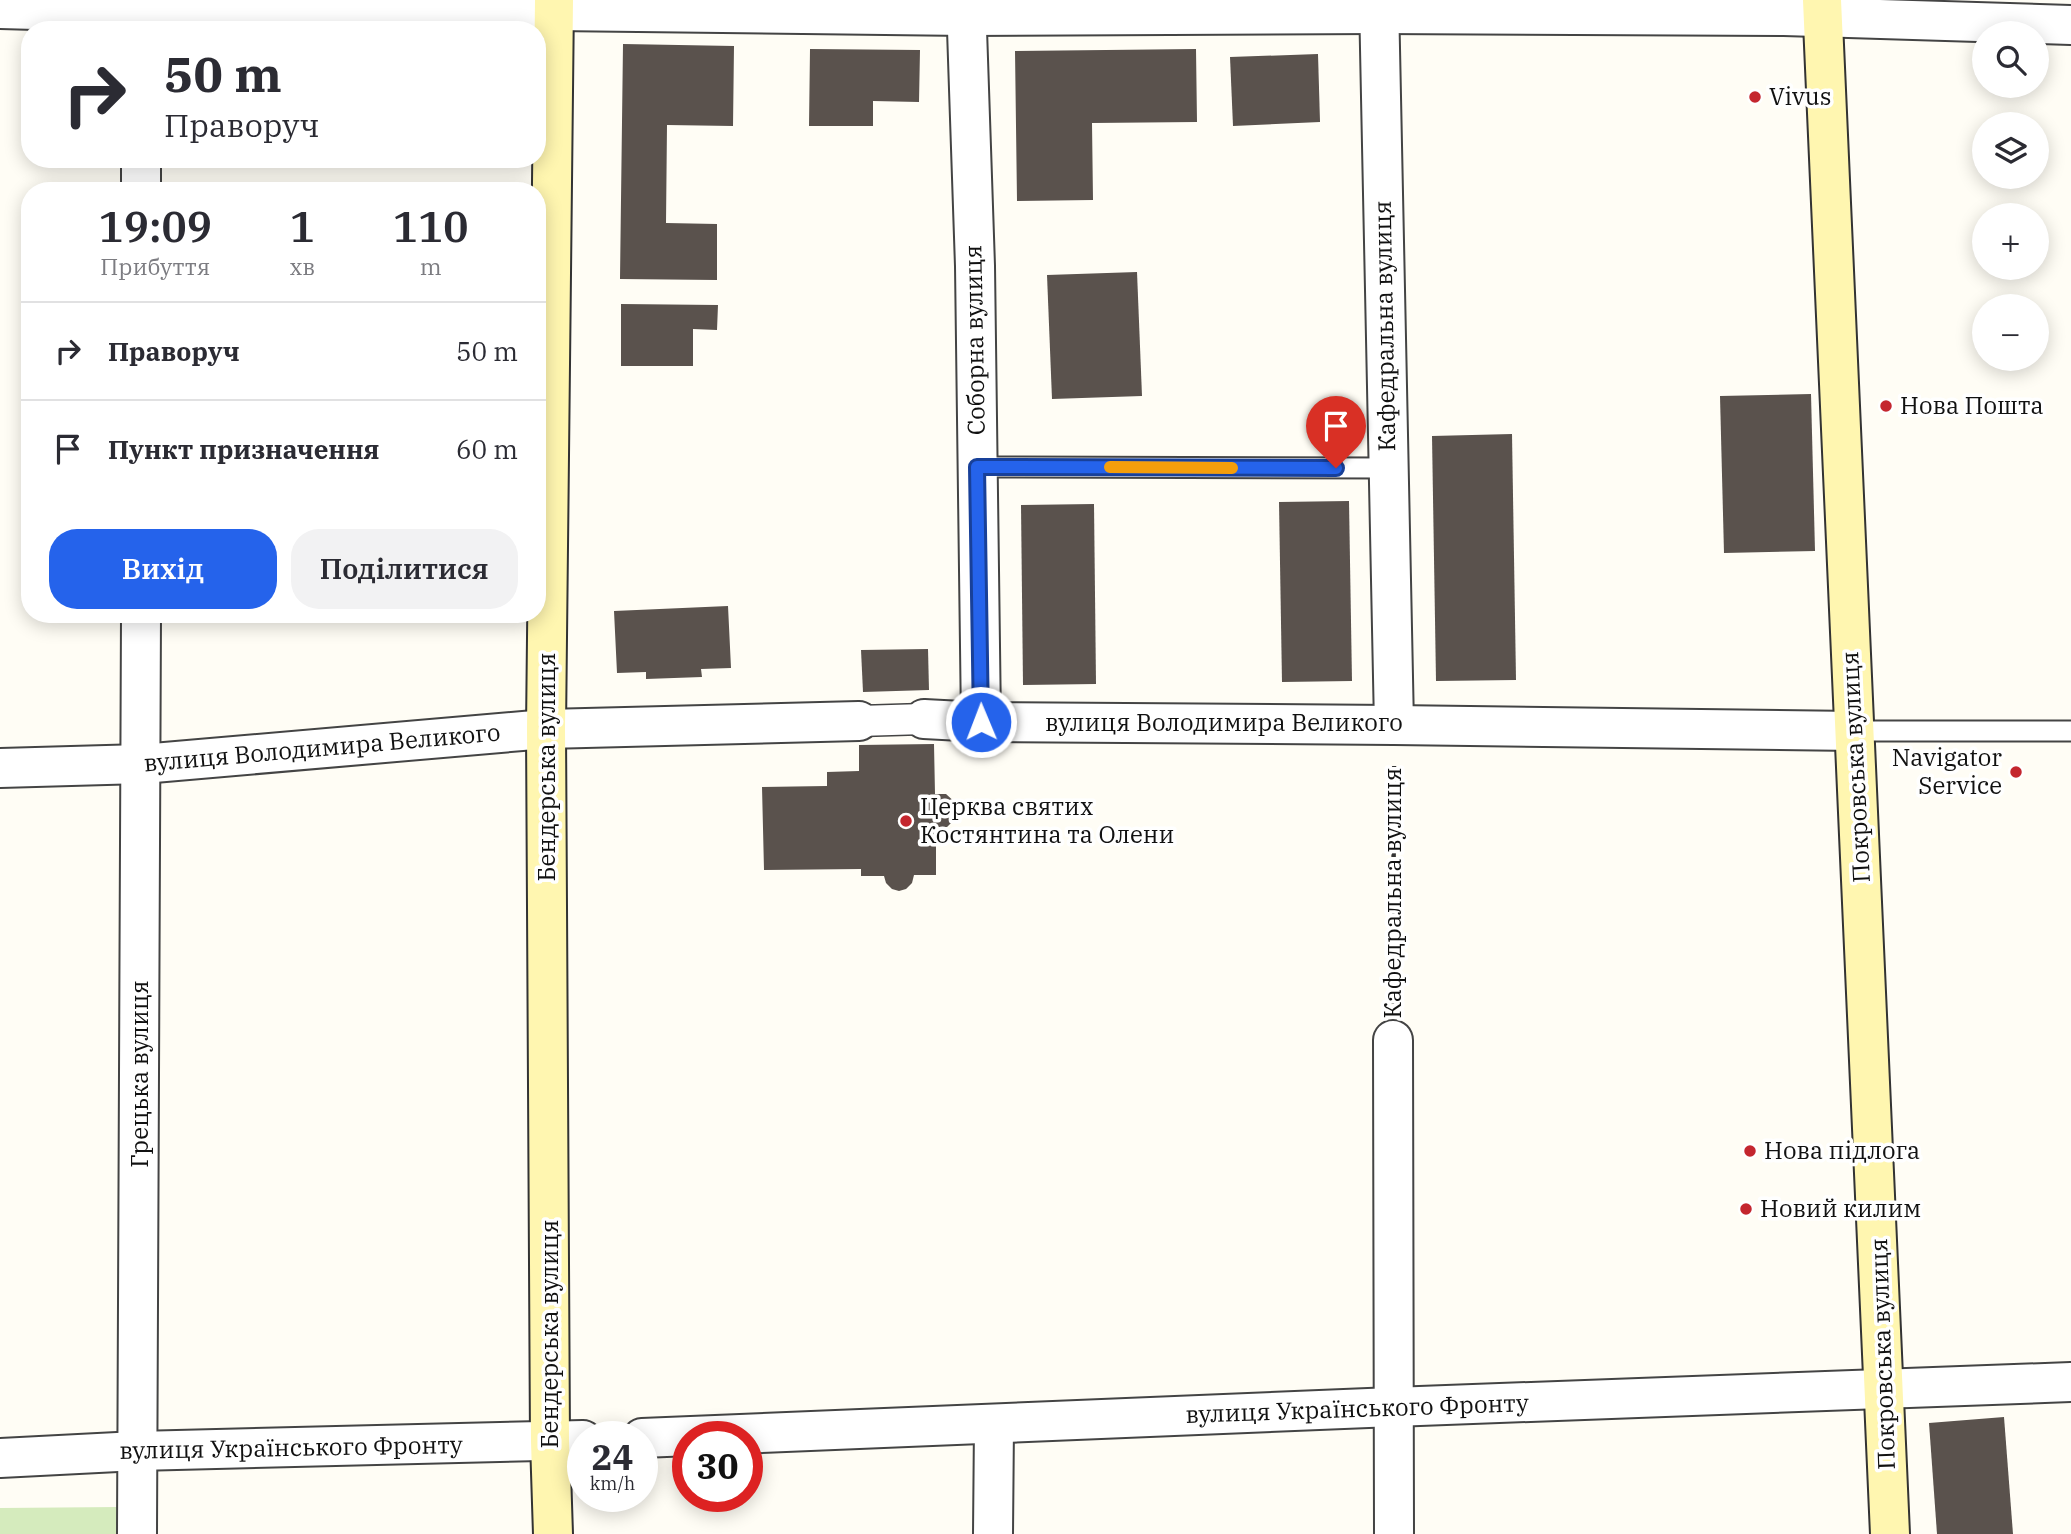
<!DOCTYPE html>
<html lang="uk">
<head>
<meta charset="utf-8">
<style>
	body { margin:0; font-family:"IBM Plex Serif",serif; background:#f2f2f3; color:#2b2b33; height:100vh; display:flex; flex-direction:column; font-size:26px; white-space:nowrap }
	* { box-sizing:border-box; margin:0 }
	p { font-size:23px; color:#7c7c81 }
	.icon { flex:none; width:38px; height:38px; fill:none; stroke:currentColor; stroke-width:2; stroke-linecap:round; stroke-linejoin:round }
	.map { position:relative; flex:1; overflow:hidden }
	.panel { position:absolute; left:21px; top:182px; width:525px; height:441px; display:flex; flex-direction:column; background:#fff; border-radius:28px; box-shadow:0 4px 18px #0003 }
	.panel>* { flex:none }
	.banner { position:absolute; left:21px; top:21px; width:525px; height:147px; border-radius:28px; box-shadow:0 4px 18px #0003; background:#fff; color:#2b2b33; overflow:hidden }
	.controls { position:absolute; left:1972px; top:21px; display:grid; gap:14px }
	.controls a { display:grid; place-items:center; width:77px; height:77px; border-radius:50%; background:#fff; box-shadow:0 4px 18px #0003; font-size:35px }
	.speed { position:absolute; left:567px; top:1421px; display:flex; gap:14px; font-size:35px; font-weight:700; text-align:center }
	.speed>* { display:grid; place-content:center; width:91px; height:91px; border-radius:50%; background:#fff; box-shadow:0 4px 18px #0003; line-height:1 }
	.speed small { font-size:18px; font-weight:400 }
	.speed .limit { border:10px solid #d22; background:#fff; color:#111 }
	.pin { position:absolute; display:grid; place-items:center; width:60px; height:60px; color:#fff; margin:-72px -30px; border-radius:50% 50% 50% 0; rotate:-45deg; box-shadow:0 0 7px #0007 }
	.pin .icon { rotate:45deg }
	.me { position:absolute; width:77px; margin:-38px; rotate:359deg; stroke-linejoin:round; filter:drop-shadow(0 0 5px #0008) }
	.turn { display:flex; align-items:center; gap:24px; height:147px; padding:0 28px; font-size:32px }
	.turn .icon { width:91px; height:91px; stroke-width:2.5 }
	.turn b { display:block; font-size:49px; line-height:60px }
	.eta { display:flex; justify-content:space-evenly; align-items:center; height:119px; text-align:center }
	.eta b { font-size:42px; font-weight:600; line-height:49px }
	.action { display:flex; gap:14px; margin-top:auto; padding:14px 28px }
	.action a { flex:1; height:80px; border-radius:28px; background:#2563eb; color:#fff; font-size:28px; font-weight:600; line-height:80px; text-align:center }
	.action a+a { background:#f2f2f3; color:#2b2b33 }
	ul { padding:0; list-style:none }
	li { display:flex; align-items:center; gap:21px; height:98px; padding:0 28px; border-top:2px solid #e1e1e2 }
	li div { flex:1 }
	li b { display:block; font-size:26px }
	li em { font-style:normal }
	.map>svg:first-child { display:block }
	.green { fill:#d5ebbd }
	.building { fill:#5a524d }
	.lines { fill:none; stroke-linecap:round; stroke-linejoin:round }
	.service-casing { stroke:#444; stroke-width:23 }
	.pedestrian-casing { stroke:#444; stroke-width:33 }
	.minor-casing { stroke:#444; stroke-width:42 }
	.secondary-casing { stroke:#333; stroke-width:42 }
	.path { stroke:#333; stroke-width:4.5; stroke-dasharray:7 3.5; stroke-linecap:butt }
	.service { stroke:#fff; stroke-width:19 }
	.pedestrian { stroke:#fff; stroke-width:30 }
	.minor { stroke:#fff; stroke-width:38 }
	.secondary { stroke:#fff6b0; stroke-width:38 }
	.route-casing { stroke:#184099; stroke-width:18 }
	.route { stroke:#2563eb; stroke-width:12 }
	.slow { stroke:#f59e0b; stroke-width:12 }
	.poi-dot { fill:#c4262e; stroke:#fff; stroke-width:2.5 }
	.labels { text-anchor:middle; stroke-width:7; stroke-linejoin:round; paint-order:stroke }
	.poi-label { font-size:24px; fill:#111; stroke:#fff; text-anchor:start }
	.street-label { font-size:24px; fill:#111; stroke:#fff }
</style>
</head>
<body>
<div class="map">
<svg width="2071" height="1534" viewBox="0 0 2071 1534">
	<rect width="100%" height="100%" fill="#fffdf5"/>
	<!-- green -->
	<path class="green" d="M119,1507L120,1534H0V1508Z"/>
	<!-- building -->
	<g class="building">
		<path d="M623,44L734,46L733,126L667,125L666,223L717,224V280L620,279Z"/>
		<path d="M810,49L920,50L919,102L873,101V126H809Z"/>
		<path d="M1196,49L1197,122L1092,123L1093,200L1017,201L1015,51Z"/>
		<path d="M1318,54L1320,122L1233,126L1230,57Z"/>
		<path d="M1137,272L1142,396L1052,399L1047,275Z"/>
		<path d="M621,304L718,305L717,330L693,329V366H621Z"/>
		<path d="M1811,394L1815,551L1724,553L1720,396Z"/>
		<path d="M1512,434L1516,680L1436,681L1432,436Z"/>
		<path d="M1349,501L1352,681L1282,682L1279,502Z"/>
		<path d="M1094,504L1096,684L1023,685L1021,505Z"/>
		<path d="M728,606L731,668L701,669L702,677L646,679V672L617,673L614,611Z"/>
		<path d="M928,649L929,690L863,692L861,650Z"/>
		<path d="M934,744L935,794H946L958,805V816L947,827H936V875H914L912,883L906,889L899,891L892,889L886,883L884,876H861V869L764,870L762,787L827,786V772L859,771V745Z"/>
		<path d="M2004,1417L2013,1534H1937L1929,1423Z"/>
	</g>
	<g class="lines">
		<defs>
			<g id="service">
				<path d="M977,467L1388,468"/>
				<path d="M1855,731H2071"/>
			</g>
			<path id="pedestrian" d="M859,721L924,719"/>
			<g id="minor">
				<path d="M966,0L975,266L981,722"/>
				<path d="M1379,0L1394,725"/>
				<path d="M0,9L141,13L554,11L967,16L1379,14L1784,16L2071,25"/>
				<path d="M141,159V191"/>
				<path d="M924,719L981,722L1394,725L1855,731"/>
				<path d="M0,768L142,764L546,729L859,721"/>
				<path d="M1393,1040L1394,1534"/>
				<path d="M642,1438L1393,1407L2071,1382"/>
				<path d="M0,1458L137,1451L583,1440"/>
				<path d="M137,1534L141,614"/>
				<path d="M993,1534L994,1424"/>
			</g>
			<g id="secondary">
				<path d="M1822,0L1890,1534"/>
				<path d="M553,1534L550,1441L546,729L554,0"/>
			</g>
		</defs>
		<!-- service casing -->
		<use href="#service" class="service-casing"/>
		<!-- pedestrian casing -->
		<use href="#pedestrian" class="pedestrian-casing"/>
		<!-- minor casing -->
		<use href="#minor" class="minor-casing"/>
		<!-- secondary casing -->
		<use href="#secondary" class="secondary-casing"/>
		<!-- path -->
		<path class="path" d="M1393,1004L1394,764"/>
		<!-- service -->
		<use href="#service" class="service"/>
		<!-- pedestrian -->
		<use href="#pedestrian" class="pedestrian"/>
		<!-- minor -->
		<use href="#minor" class="minor"/>
		<!-- secondary -->
		<use href="#secondary" class="secondary"/>
	</g>
	<g class="lines">
		<defs>
			<path id="route" d="M981,722L977,467L1336,468"/>
		</defs>
		<!-- route casing -->
		<use href="#route" class="route-casing"/>
		<!-- route -->
		<use href="#route" class="route"/>
		<!-- slow -->
		<path class="slow" d="M1110,467L1232,468"/>
	</g>
	<!-- markers -->
	<g class="poi-dot">
		<circle cx="1755" cy="97" r="7"/>
		<circle cx="1886" cy="406" r="7"/>
		<circle cx="2016" cy="772" r="7"/>
		<circle cx="906" cy="821" r="7"/>
		<circle cx="1750" cy="1151" r="7"/>
		<circle cx="1746" cy="1209" r="7"/>
	</g>
	<g class="labels">
		<!-- poi labels -->
		<g class="poi-label">
			<text x="1769" y="105">Vivus</text>
			<text x="1900" y="414">Нова Пошта</text>
			<text x="2002" y="766" text-anchor="end">Navigator<tspan x="2002" dy="28">Service</tspan></text>
			<text x="920" y="815">Церква святих<tspan x="920" dy="28">Костянтина та Олени</tspan></text>
			<text x="1764" y="1159">Нова підлога</text>
			<text x="1760" y="1217">Новий килим</text>
		</g>
		<!-- street labels -->
		<g class="street-label">
			<text transform="translate(1385 326) rotate(-91)" y="8">Кафедральна вулиця</text>
			<text transform="translate(975 340) rotate(-91)" y="8">Соборна вулиця</text>
			<text x="1224" y="731">вулиця Володимира Великого</text>
			<text transform="translate(322 748) rotate(-5)" y="8">вулиця Володимира Великого</text>
			<text transform="translate(547 767) rotate(-90)" y="8">Бендерська вулиця</text>
			<text transform="translate(1856 767) rotate(-93)" y="8">Покровська вулиця</text>
			<text transform="translate(1393 893) rotate(-90)" y="8">Кафедральна вулиця</text>
			<text transform="translate(140 1074) rotate(-90)" y="8">Грецька вулиця</text>
			<text transform="translate(550 1334) rotate(-90)" y="8">Бендерська вулиця</text>
			<text transform="translate(1883 1354) rotate(-92)" y="8">Покровська вулиця</text>
			<text transform="translate(1357 1409) rotate(-2)" y="8">вулиця Українського Фронту</text>
			<text transform="translate(291 1448) rotate(-1)" y="8">вулиця Українського Фронту</text>
		</g>
	</g>
</svg>
<div class="controls">
<a><svg class="icon" aria-label="search" viewBox="0 0 24 24"><circle cx="10" cy="10" r="6"/><path d="M15 15l6 6"/></svg></a>
<a><svg class="icon" aria-label="layers" viewBox="0 0 24 24"><path d="M12 4l9 5-9 5-9-5zM3 14l9 5 9-5"/></svg></a>
<a>+</a>
<a>−</a>
</div>
<div class="speed"><div>24<small>km/h</small></div><div class="limit">30</div></div>
<div class="pin" style="left:1336px;top:468px;background:#d93025"><svg class="icon" aria-label="arrive" viewBox="0 0 24 24"><path d="M6 21V4h12l-3 4 3 4H6"/></svg></div>
<svg class="me" style="left:981px;top:722px" viewBox="-20 -20 40 40"><circle r="17" fill="#2563eb" stroke="#fff" stroke-width="3"/><path d="M0-11L8 9 0 5-8 9z" fill="#fff"/></svg>
<div class="banner">
<div class="turn"><svg class="icon" aria-label="right" viewBox="0 0 24 24"><path d="M7 20v-9h11M14 6l5 5-5 5"/></svg><div><b>50 m</b>Праворуч</div></div>
</div>
<section class="panel">
<div class="eta">
<div><b>19:09</b><p>Прибуття</p></div>
<div><b>1</b><p>хв</p></div>
<div><b>110</b><p>m</p></div>
</div>
<ul>
<li><svg class="icon" aria-label="right" viewBox="0 0 24 24"><path d="M7 20v-9h11M14 6l5 5-5 5"/></svg><div><b>Праворуч</b></div><em>50 m</em></li>
<li><svg class="icon" aria-label="arrive" viewBox="0 0 24 24"><path d="M6 21V4h12l-3 4 3 4H6"/></svg><div><b>Пункт призначення</b></div><em>60 m</em></li>
</ul>
<div class="action"><a>Вихід</a><a>Поділитися</a></div>
</section>
</div>
</body>
</html>
